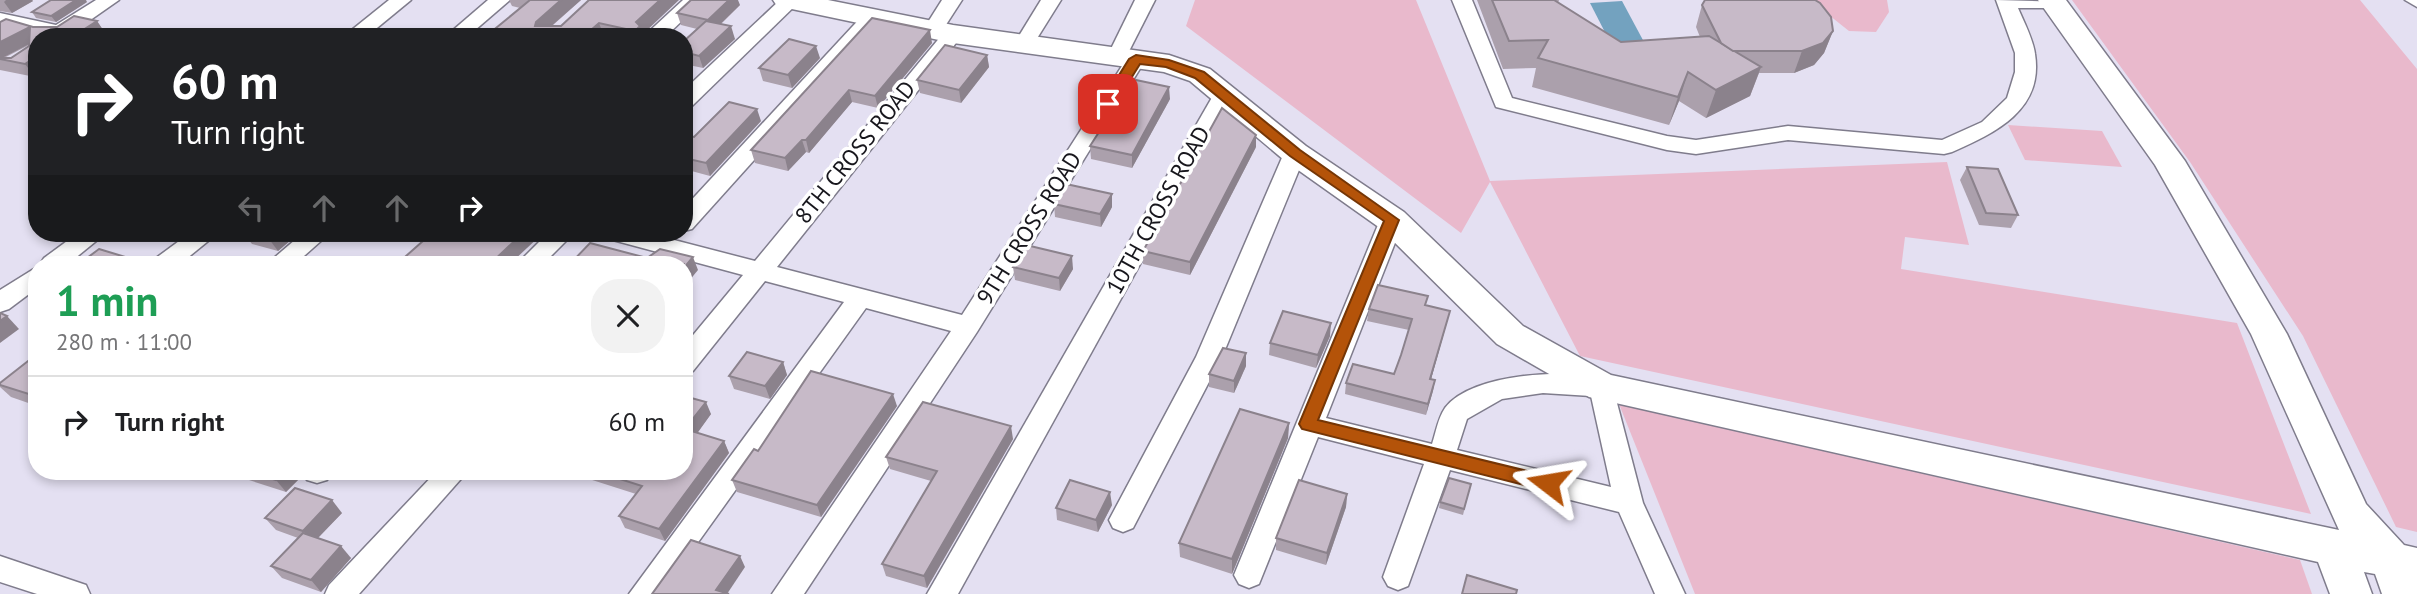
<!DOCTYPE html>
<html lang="en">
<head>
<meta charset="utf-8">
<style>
	body { margin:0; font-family:"PT Sans",sans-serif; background:#f2f2f2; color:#202124; height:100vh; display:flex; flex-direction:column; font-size:26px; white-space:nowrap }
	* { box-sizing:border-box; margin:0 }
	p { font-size:23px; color:#757577 }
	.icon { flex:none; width:38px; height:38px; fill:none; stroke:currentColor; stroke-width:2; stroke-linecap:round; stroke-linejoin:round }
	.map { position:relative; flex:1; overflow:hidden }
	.side { position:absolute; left:28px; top:256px; width:665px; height:224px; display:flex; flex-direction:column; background:#fff; border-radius:28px; box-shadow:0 4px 10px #0003 }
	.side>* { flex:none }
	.guide { position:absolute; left:28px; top:28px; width:665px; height:214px; border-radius:28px; box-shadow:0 4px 10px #0003; background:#202124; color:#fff; overflow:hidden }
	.pin { position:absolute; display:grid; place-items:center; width:60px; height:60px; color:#fff; margin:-30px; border-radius:14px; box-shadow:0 4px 10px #0006 }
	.me { position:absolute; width:77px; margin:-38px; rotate:284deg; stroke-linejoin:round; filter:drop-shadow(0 0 5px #0008) }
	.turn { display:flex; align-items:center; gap:24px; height:147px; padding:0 28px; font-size:32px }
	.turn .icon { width:91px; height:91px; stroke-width:2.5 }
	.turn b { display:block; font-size:49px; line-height:60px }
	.lanes { display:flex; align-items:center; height:66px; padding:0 28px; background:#0003; justify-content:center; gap:35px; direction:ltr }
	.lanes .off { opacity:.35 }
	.round { display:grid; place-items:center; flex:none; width:74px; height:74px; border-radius:28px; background:#f2f2f2 }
	.headline { display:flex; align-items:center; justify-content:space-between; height:119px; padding:0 28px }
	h1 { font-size:42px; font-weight:700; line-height:52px; color:#1e9e55 }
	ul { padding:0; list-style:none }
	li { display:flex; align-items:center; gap:21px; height:91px; padding:0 28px; border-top:2px solid #e0e0e0 }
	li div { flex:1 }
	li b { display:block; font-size:26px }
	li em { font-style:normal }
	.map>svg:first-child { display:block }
	.green { fill:#e9b9cc }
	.water { fill:#73a2bf }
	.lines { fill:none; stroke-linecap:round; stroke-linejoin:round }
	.street-casing { stroke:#7f7c8c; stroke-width:3 }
	.secondary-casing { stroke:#7f7c8c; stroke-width:3 }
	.street { fill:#fff; fill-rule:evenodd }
	.secondary { fill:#fff; fill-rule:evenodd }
	.wall { fill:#aba0ac; fill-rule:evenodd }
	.shaded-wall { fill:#8b828c }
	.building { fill:#c7bac8; stroke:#8b828c; stroke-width:2 }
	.route { fill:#b45309; stroke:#753606; stroke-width:2 }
	.labels { text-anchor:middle; stroke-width:7; stroke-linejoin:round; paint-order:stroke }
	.street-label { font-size:23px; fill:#17161c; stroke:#fff }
</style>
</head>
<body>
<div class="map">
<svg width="2417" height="594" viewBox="0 0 2417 594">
	<rect width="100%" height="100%" fill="#e4e0f2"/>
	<!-- green -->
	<g class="green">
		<path d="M1195,0H1416L1490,181L1947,162L1969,245L1905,237L1901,269L2237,323L2311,514L1580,356L1490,182L1461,233L1186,26Z"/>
		<path d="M1810,0H1887L1889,12L1876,32L1849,31Z"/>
		<path d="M2072,0H2360L2417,69V532L2396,527L2303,336L2190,162Z"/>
		<path d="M2008,125L2102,131L2122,167L2025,160Z"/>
		<path d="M1619,404L2300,560L2312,594H1695Z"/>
	</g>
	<!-- water -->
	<path class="water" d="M1622,1L1644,42L1611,44L1590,3Z"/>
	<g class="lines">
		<defs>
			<g id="street">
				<path d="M96,0H119L66,37H42L44,35L0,25V13L56,25Z"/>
				<path d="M389,0H411L366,37H343Z"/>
				<path d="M488,0H510L467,37H445Z"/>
				<path d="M683,0H704L665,37H643Z"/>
				<path d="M780,0L800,1L691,107L684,108V90Z"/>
				<path d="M942,0H962L940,34H926L923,30Z"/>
				<path d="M1041,0H1061L1031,48H1017L1014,44Z"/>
				<path d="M1135,0H1155L1124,61H1110L1107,57Z"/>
				<path d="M1452,0H1472L1512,98L1667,136L1696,140L1788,126L1942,140L1982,122L2007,98L2015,72V53L1996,0L2064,2L2054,8H2018C2024,22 2033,39 2035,54C2044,111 1994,133 1952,152L1944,154L1788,140L1696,154L1667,150L1496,107Z"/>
				<path d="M2405,0H2417V7Z"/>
				<path d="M872,11L882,17L879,21L692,229L684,231V208L865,13Z"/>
				<path d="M953,28L960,30L963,34L960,38L777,267L962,315L1129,55H1143L1146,59L977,332L804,594H772L951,331L866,308L661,594H629L844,302L765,281L693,371L684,374V346L743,275L609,239L605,233H647L755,261L946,30Z"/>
				<path d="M1224,88L1234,94L958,594H927L1214,94Z"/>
				<path d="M1295,146L1303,148L1306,153L1222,357L1133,528L1123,532L1113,528L1109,520L1196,357L1284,153L1287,148Z"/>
				<path d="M1392,212L1400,214L1404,220L1326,418L1432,444C1436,432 1438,418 1445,408C1472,372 1572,368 1611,380L1643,503L1685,594H1655L1619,512L1450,470L1408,586L1398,590L1388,586L1383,577L1424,464L1318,437L1259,584L1249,588L1239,584L1234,575L1380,220L1384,214ZM1543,393L1591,396L1611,487L1457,450L1467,419L1502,399Z"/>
				<path d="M78,233H106L68,264H40L44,258Z"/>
				<path d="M190,233H218L180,264H152L156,258Z"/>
				<path d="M303,233H330L295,264H267Z"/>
				<path d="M548,233H574L543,264H517Z"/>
				<path d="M37,267V288L9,309L0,312V290Z"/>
				<path d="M332,471L327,480L317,483L307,480L303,472Z"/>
				<path d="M437,471H468L359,594H325L329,585Z"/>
				<path d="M0,556L86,585L90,594H37L0,582Z"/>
			</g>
			<path id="secondary" d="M773,0H828L953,25L1169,55L1210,69L1306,146L1404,212L1523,326L1611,375L2339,530L2251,334L2155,165L2038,0H2066L2185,161L2287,334L2366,504L2404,545L2417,548V594H2382L2375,574L2364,572L2372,594H2330L2318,562L1589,397L1497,344L1380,228L1284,160L1190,81L1164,72L953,43L787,8L777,6Z"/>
		</defs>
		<!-- street casing -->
		<use href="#street" class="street-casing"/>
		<!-- secondary casing -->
		<use href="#secondary" class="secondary-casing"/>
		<!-- street -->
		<use href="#street" class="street"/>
		<!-- secondary -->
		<use href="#secondary" class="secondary"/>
	</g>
	<!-- wall -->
	<g class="wall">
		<path d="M0,0H32L33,1L12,13L0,11Z"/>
		<path d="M509,0H581L552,26H561L589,0L643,34L644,37L604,36L603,37H485L520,8L512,6Z"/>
		<path d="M1477,0H1559L1558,3L1621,42L1700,37L1696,27L1702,5L1833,31L1824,53L1814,65L1794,73H1759L1750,96L1706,118L1679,101L1669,125L1532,87L1536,68L1503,69Z"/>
		<path d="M87,2L56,22L36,18L32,12Z"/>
		<path d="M740,5L721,24L735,39L703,68L684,64V41L697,29L681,25L677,13Z"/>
		<path d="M872,18L932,43L878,108L852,102L809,153L806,152L788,171L755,163L751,150Z"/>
		<path d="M97,21L105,33L100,37H37V75L35,77L0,70V22L33,27H57ZM29,45V46L11,58H4Z"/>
		<path d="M987,55L989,67L961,103L920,93L917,80Z"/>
		<path d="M820,58L792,88L763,81L759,68Z"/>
		<path d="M1170,99L1132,168L1091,159L1090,146L1105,130Z"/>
		<path d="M761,121L710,176L684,169V135L694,137Z"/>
		<path d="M1256,147L1190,275L1143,264V251Z"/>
		<path d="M1967,167L2018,215L2011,228L1979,225L1960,180Z"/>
		<path d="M1054,204L1112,207L1101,227L1055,217Z"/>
		<path d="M243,233H299L278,251L252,244Z"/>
		<path d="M1013,267L1073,269L1060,291L1015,280Z"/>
		<path d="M1426,305L1450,311L1447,322L1431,379L1435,380L1426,415L1345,394L1346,383L1394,374L1409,330L1367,321L1369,309Z"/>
		<path d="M1330,336L1316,368L1269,355L1270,343Z"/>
		<path d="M37,354V406L11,397L0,387V383Z"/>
		<path d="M783,362L787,375L770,399L734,389L729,376Z"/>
		<path d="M1246,366L1234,393L1209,387V374Z"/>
		<path d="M684,396L711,414L697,433L724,441L729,453L665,541L625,528L619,516L636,494L564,471H684Z"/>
		<path d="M897,406L821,517L737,492L732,480L758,451Z"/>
		<path d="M1289,423L1288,438L1232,574L1180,557L1179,543Z"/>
		<path d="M1013,439L927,588L886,576L882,564L931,481L890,469L886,457Z"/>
		<path d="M221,471H301L302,476L286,492Z"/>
		<path d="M1471,484L1463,515L1439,508L1440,502Z"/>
		<path d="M1347,494L1346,507L1326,565L1276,550V538Z"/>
		<path d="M1112,505L1098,532L1057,520L1056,508Z"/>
		<path d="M342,513L318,538L351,558L321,592L282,578L271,566L298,538L276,530L265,518Z"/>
	</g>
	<!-- shaded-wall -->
	<g class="shaded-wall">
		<path d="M6,0H32L33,1L12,13L4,2Z"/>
		<path d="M76,0H86L87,2L56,22L51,16Z"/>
		<path d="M561,0H581L541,35L535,26L536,22Z"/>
		<path d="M660,0H679L643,34L644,37H638L635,31L636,22Z"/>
		<path d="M729,0H738L740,5L712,32L708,20Z"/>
		<path d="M97,21L105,33L100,37H72Z"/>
		<path d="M599,23L604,36L603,37H583Z"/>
		<path d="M731,26L735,39L703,68L699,56Z"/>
		<path d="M30,27L37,40L0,59V42Z"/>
		<path d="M930,30L932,43L878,108L875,96Z"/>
		<path d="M1833,31L1824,53L1814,65L1794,73L1802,51Z"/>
		<path d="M816,46L820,58L792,88L788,75Z"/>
		<path d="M987,55L989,67L961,103L959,90Z"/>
		<path d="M37,56V75L35,77L25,64Z"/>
		<path d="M1761,67L1750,96L1706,118L1716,90Z"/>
		<path d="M1688,72L1679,101L1669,125L1678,97Z"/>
		<path d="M1169,87L1170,99L1132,168V155Z"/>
		<path d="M849,90L852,102L809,153L806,140Z"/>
		<path d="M757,109L761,121L710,176L706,163Z"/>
		<path d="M1256,135V147L1190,275V262Z"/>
		<path d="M802,140L806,152L788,171L785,158Z"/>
		<path d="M1112,194V207L1101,227L1100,214Z"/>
		<path d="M276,233H299L278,251L269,239Z"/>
		<path d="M523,233H543L510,264H490Z"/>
		<path d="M1072,256L1073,269L1060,291L1059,278Z"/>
		<path d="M693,257L698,270L684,287V268Z"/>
		<path d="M132,259L137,264H125Z"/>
		<path d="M1450,311L1447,322L1428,390L1430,379Z"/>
		<path d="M7,316L19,329L0,343V321Z"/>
		<path d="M1331,323L1330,336L1316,368L1318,355Z"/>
		<path d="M1246,353V366L1234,393V381Z"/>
		<path d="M783,362L787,375L770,399L765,386Z"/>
		<path d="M1435,380L1433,391L1426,415L1428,404Z"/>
		<path d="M893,394L897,406L821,517L817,505Z"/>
		<path d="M706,402L711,414L691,442L685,429Z"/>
		<path d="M1289,423L1288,438L1232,574V559Z"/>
		<path d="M1011,426L1013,439L927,588L924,576Z"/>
		<path d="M724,441L729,453L665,541L659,529Z"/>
		<path d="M285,471H301L302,476L286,492L276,480Z"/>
		<path d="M1110,492L1112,505L1098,532L1096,520Z"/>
		<path d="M1347,494L1346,507L1326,565L1327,553Z"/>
		<path d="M332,500L342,513L313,543L303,531Z"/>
		<path d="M341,546L351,558L321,592L311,580Z"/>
		<path d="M740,556L745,567L727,594L716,590Z"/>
	</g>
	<!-- building -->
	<g class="building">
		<path d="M51,0H76L51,16L32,12Z"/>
		<path d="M530,0H561L536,22L535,26H561L589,0H660L636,22L640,26L635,31L599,23L583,37H485Z"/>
		<path d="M691,0H729L708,20L677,13Z"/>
		<path d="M1492,0H1554L1621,42L1709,36L1761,67L1716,90L1688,72L1678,97L1538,58L1548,40L1509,41Z"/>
		<path d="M1705,0H1815L1820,3L1831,17L1833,31L1823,43L1802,51H1733L1721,43L1702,5Z"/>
		<path d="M74,16L97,21L72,37H37V56L25,64L0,59V58H11L29,46L30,27L0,42V22L6,19L33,27H57Z"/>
		<path d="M872,18L930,30L875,96L849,90L806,140H802L785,158L751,150Z"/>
		<path d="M706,21L731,26L699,56L684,52V41Z"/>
		<path d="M789,39L816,46L788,75L759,68Z"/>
		<path d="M945,45L987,55L959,90L917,80Z"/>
		<path d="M1136,80L1169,87L1132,155L1090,146L1101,129L1105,130Z"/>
		<path d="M729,102L757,109L706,163L684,158V135L694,137Z"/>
		<path d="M1222,108L1256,135L1190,262L1143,251Z"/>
		<path d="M1967,167L1998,169L2018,215L1986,213Z"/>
		<path d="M1066,184L1112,194L1100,214L1054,204Z"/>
		<path d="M247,233H276L269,239Z"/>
		<path d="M432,233H523L490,264H397Z"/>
		<path d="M590,243L647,258L660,249L693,257L684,268V264H570Z"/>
		<path d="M1026,245L1072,256L1059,278L1013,267Z"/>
		<path d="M99,249L132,259L125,264H79Z"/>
		<path d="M326,260L341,264H321Z"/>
		<path d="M1378,285L1428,296L1425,305L1450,311L1430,379L1435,380L1428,404L1346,383L1353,364L1394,374L1401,355L1412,319L1369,309Z"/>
		<path d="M1283,311L1331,323L1318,355L1270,343Z"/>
		<path d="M0,313L7,316L0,321Z"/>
		<path d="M1223,348L1246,353L1234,381L1209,374Z"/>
		<path d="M747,352L783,362L765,386L729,376Z"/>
		<path d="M37,354V395L35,396L0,385V383Z"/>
		<path d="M811,371L893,394L817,505L732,480L754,449L758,451Z"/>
		<path d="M684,396L706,402L685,429L724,441L659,529L619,516L642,486L595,471H684Z"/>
		<path d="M923,402L1011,426L924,576L882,564L937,471L886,457Z"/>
		<path d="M1240,409L1289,423L1232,559L1179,543Z"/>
		<path d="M248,471H285L276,480Z"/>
		<path d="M1449,478L1471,484L1464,509L1440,502Z"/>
		<path d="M1070,480L1110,492L1096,520L1056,508Z"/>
		<path d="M1299,480L1347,494L1327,553L1276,538Z"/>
		<path d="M295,488L332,500L303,531L265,518Z"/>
		<path d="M303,533L341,546L311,580L271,566Z"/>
		<path d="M691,540L740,556L716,590L729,594H652Z"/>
		<path d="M1467,575L1517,590L1516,594H1462Z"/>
	</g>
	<!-- route -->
	<path class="route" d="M1136,55L1169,60L1204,72L1300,150L1399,220L1318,420L1548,476L1554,478L1557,483L1554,488L1548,491L1302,429L1299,424L1384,221L1290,156L1195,78L1166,67L1140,64L1113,107H1103L1101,104L1129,59Z"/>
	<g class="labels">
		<!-- street labels -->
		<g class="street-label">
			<text transform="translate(855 152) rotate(-51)" y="8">8TH CROSS ROAD</text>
			<text transform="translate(1158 210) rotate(-61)" y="8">10TH CROSS ROAD</text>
			<text transform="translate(1029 228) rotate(-58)" y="8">9TH CROSS ROAD</text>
		</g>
	</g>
</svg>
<div class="pin" style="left:1108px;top:104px;background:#d93025"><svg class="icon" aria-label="arrive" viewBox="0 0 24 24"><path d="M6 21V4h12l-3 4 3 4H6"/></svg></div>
<svg class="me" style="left:1548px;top:483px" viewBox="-20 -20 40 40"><path d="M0-17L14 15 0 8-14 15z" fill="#b45309" stroke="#fff" stroke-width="4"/></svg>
<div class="guide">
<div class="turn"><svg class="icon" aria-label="right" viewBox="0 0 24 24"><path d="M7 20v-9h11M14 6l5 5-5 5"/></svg><div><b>60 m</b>Turn right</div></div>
<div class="lanes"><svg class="icon off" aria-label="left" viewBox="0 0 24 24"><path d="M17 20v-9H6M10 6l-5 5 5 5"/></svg><svg class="icon off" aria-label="ahead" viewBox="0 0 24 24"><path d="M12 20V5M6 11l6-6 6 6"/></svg><svg class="icon off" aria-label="ahead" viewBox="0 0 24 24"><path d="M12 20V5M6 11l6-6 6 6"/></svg><svg class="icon" aria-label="right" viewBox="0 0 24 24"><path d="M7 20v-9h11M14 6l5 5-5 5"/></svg></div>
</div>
<section class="side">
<div class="headline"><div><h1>1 min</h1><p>280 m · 11:00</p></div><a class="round"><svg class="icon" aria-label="close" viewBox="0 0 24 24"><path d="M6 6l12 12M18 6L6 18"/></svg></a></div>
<ul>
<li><svg class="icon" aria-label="right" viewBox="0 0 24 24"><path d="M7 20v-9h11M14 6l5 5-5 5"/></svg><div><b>Turn right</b></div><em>60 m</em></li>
</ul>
</section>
</div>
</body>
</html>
